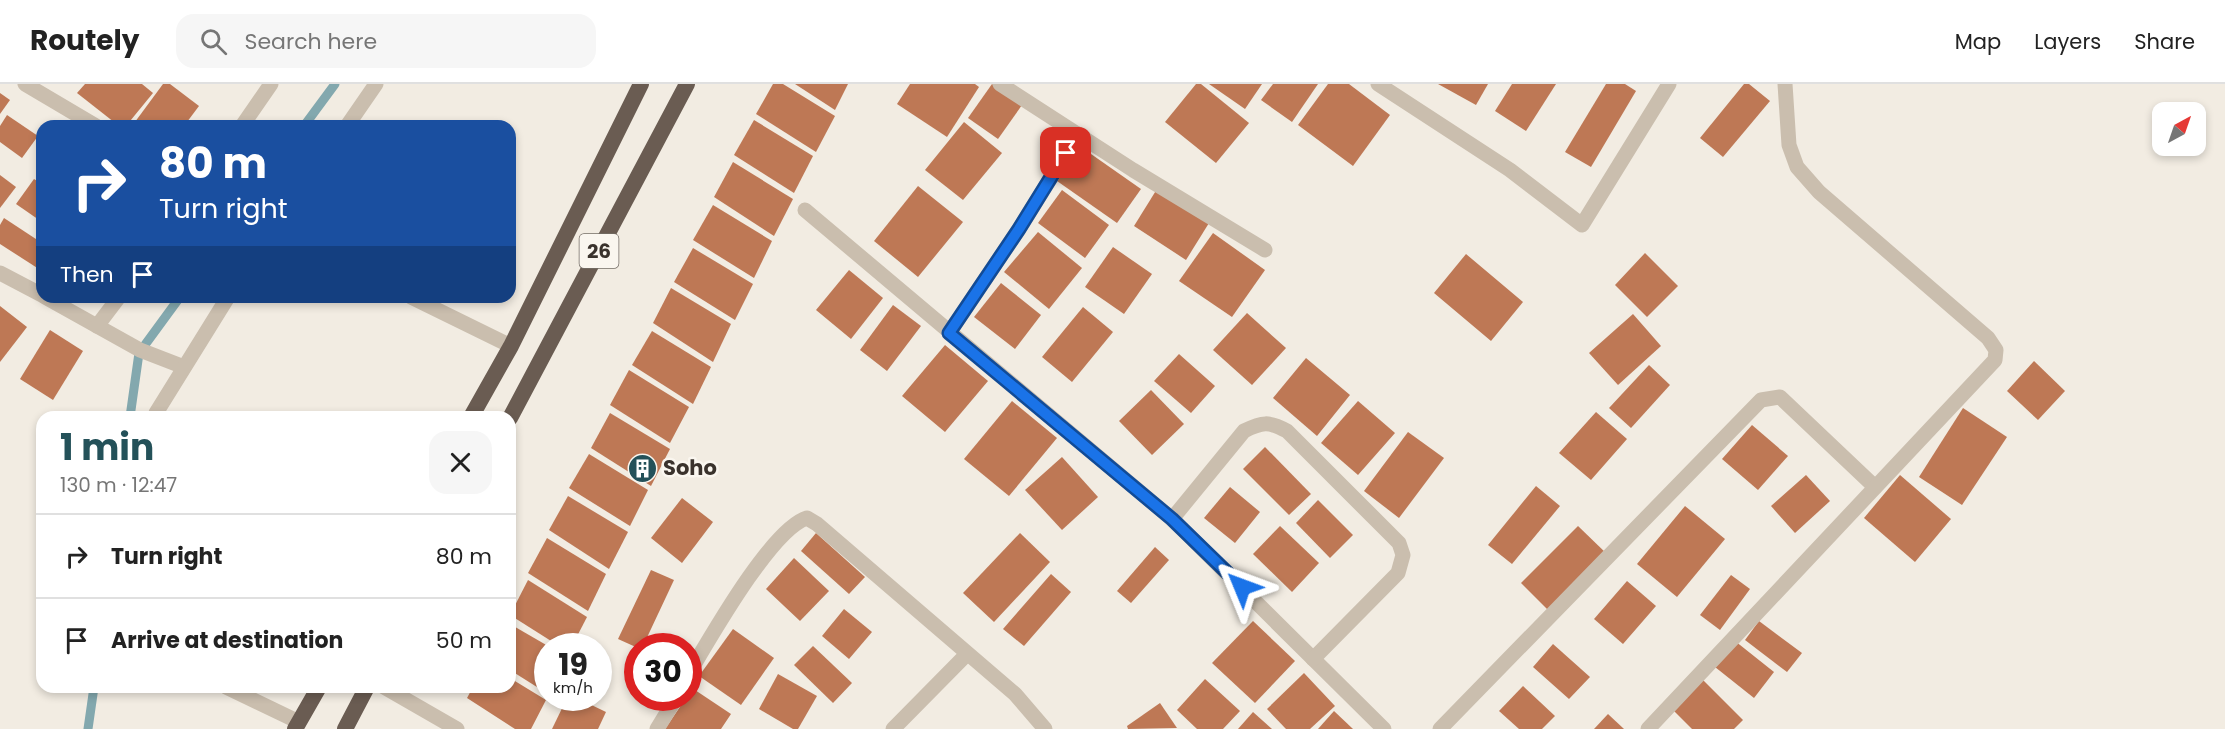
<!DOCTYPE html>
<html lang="en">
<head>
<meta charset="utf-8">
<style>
	body { margin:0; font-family:Poppins,sans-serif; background:#f6f6f6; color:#222; height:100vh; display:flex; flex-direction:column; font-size:22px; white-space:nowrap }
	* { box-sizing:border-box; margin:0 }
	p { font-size:20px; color:#767676 }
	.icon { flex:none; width:33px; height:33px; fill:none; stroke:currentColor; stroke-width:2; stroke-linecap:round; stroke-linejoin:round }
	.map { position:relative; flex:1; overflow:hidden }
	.drawer { position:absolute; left:36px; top:327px; width:480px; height:282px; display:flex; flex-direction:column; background:#fff; border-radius:18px; box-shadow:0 3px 9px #0003 }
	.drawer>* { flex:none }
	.hud { position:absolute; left:36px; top:36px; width:480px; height:183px; border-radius:18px; box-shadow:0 3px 9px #0003; background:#1a4fa0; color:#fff; overflow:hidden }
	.needle { width:39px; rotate:40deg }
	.buttons { position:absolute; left:2152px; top:18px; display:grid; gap:12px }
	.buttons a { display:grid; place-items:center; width:54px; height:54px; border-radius:12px; background:#fff; box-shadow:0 3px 9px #0003; font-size:30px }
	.speed { position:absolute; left:534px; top:549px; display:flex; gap:12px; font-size:30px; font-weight:700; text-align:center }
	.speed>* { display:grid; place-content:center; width:78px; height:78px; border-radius:50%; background:#fff; box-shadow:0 3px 9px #0003; line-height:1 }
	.speed small { font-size:15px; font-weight:400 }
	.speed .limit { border:9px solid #d22; background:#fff; color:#111 }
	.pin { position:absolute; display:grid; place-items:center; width:51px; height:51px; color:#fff; margin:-26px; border-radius:12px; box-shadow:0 3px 9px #0006 }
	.me { position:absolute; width:66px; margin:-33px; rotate:314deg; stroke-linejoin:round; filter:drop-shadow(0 0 4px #0008) }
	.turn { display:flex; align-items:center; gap:21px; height:126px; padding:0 24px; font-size:27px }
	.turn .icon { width:78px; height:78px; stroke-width:2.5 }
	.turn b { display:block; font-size:42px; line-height:51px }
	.then { display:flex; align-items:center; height:57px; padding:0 24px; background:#0003; gap:12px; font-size:22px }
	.round { display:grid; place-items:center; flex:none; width:63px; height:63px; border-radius:18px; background:#f6f6f6 }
	.summary { display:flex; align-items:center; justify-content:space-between; height:102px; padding:0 24px }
	h1 { font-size:36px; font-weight:700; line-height:45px; color:#245159 }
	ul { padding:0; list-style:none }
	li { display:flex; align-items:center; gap:18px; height:84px; padding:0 24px; border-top:2px solid #e0e0e0 }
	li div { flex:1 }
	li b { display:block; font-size:22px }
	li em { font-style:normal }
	header { display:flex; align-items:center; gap:36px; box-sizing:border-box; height:84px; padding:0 30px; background:#fff; border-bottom:2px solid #e0e0e0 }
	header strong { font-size:28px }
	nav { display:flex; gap:33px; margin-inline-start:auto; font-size:21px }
	.search { width:420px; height:54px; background:#f6f6f6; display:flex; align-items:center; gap:15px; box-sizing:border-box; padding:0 21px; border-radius:18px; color:#767676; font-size:22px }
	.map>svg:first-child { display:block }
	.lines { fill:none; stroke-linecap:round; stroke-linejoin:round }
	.stream { stroke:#83a8ae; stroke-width:9 }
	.building { fill:#be7855 }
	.minor { stroke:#cabeae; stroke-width:15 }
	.trunk { stroke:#6a5c52; stroke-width:16 }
	.route-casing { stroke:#114b97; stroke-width:15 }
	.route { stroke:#1a73e8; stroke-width:10 }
	.labels { text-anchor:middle; stroke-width:5; stroke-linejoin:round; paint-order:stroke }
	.shield { fill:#faf6ef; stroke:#746d66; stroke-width:1.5 }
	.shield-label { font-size:20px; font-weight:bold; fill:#3a322c }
	.poi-label { font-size:21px; font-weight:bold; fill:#3a322c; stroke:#faf6ef; text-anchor:start }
</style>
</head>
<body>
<header>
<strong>Routely</strong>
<div class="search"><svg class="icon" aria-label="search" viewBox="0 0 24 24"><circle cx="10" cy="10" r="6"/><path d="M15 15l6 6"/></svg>Search here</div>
<nav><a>Map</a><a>Layers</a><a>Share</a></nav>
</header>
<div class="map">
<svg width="2225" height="645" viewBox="0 0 2225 645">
	<rect width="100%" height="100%" fill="#f2ece2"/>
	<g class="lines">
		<!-- stream -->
		<g class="stream">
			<path d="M304,42L335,0"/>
			<path d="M130,333L139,269L180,213"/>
			<path d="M88,645L94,603"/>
		</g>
	</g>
	<!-- building -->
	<g class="building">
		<path d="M85,0H142L153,9L126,42H119L77,9Z"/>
		<path d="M163,0H170L199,22L184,42H132Z"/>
		<path d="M773,0H783L835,32L816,68L756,30Z"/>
		<path d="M795,0H848L835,26Z"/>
		<path d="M910,0H975L979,3L947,53L897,20Z"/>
		<path d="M992,0L1022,21L998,55L968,34Z"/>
		<path d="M1196,0H1201L1249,39L1216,79L1165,38Z"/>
		<path d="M1209,0H1262L1245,25Z"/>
		<path d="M1273,0H1318L1292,38L1261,16Z"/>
		<path d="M1328,0H1349L1390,31L1353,82L1298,41Z"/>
		<path d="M1438,0H1488L1476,21Z"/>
		<path d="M1512,0H1556L1526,47L1495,27Z"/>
		<path d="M1606,0H1625L1636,7L1591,83L1565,68Z"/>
		<path d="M1744,0H1749L1770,17L1723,73L1700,54Z"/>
		<path d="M0,9L10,16L0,30Z"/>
		<path d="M7,31L38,52L22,74L0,58V42Z"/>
		<path d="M754,36L813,72L794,109L734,71Z"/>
		<path d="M964,38L1002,69L963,116L925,86Z"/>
		<path d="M1081,63L1141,105L1117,139L1057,97Z"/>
		<path d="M733,78L793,115L774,152L714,113Z"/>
		<path d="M0,91L16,103L0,124Z"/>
		<path d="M34,95L42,100V138L16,120Z"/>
		<path d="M918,102L963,138L918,193L874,157Z"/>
		<path d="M1157,105L1209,139L1186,176L1134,142Z"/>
		<path d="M1062,106L1109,141L1085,174L1038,139Z"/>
		<path d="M713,121L772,157L754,194L693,156Z"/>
		<path d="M4,134L42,159V187L0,160V141Z"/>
		<path d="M1038,148L1082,184L1049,225L1004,188Z"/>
		<path d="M1213,149L1265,186L1232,233L1179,197Z"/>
		<path d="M1113,163L1152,190L1124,230L1085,203Z"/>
		<path d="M693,164L753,200L735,236L674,198Z"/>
		<path d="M1645,169L1678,202L1647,233L1615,201Z"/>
		<path d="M1466,170L1523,218L1491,257L1434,209Z"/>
		<path d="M849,186L883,214L851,255L816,226Z"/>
		<path d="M1001,199L1041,231L1015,265L974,233Z"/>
		<path d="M671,204L731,240L713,278L653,239Z"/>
		<path d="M893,221L921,242L887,287L860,266Z"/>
		<path d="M0,222L27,243L0,278Z"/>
		<path d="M1083,223L1113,248L1072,298L1042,273Z"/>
		<path d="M1247,229L1286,264L1252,301L1213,266Z"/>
		<path d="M1633,230L1661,262L1618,301L1589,269Z"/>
		<path d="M50,246L83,267L53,316L20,295Z"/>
		<path d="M652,247L711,283L693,320L632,281Z"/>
		<path d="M945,261L988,297L945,348L902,312Z"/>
		<path d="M1179,270L1215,302L1191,329L1154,297Z"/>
		<path d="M1306,274L1350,311L1317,352L1273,314Z"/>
		<path d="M2034,277L2065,307L2038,336L2007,307Z"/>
		<path d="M1649,281L1670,301L1631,344L1609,324Z"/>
		<path d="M629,286L689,323L670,359L610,321Z"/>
		<path d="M1151,306L1184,340L1152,371L1119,337Z"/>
		<path d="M1012,317L1057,354L1009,412L964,375Z"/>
		<path d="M1358,317L1395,349L1358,391L1321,359Z"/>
		<path d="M1963,324L2007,353L1962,421L1919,393Z"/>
		<path d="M1596,328L1627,355L1591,396L1559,369Z"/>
		<path d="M610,329L670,365L651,402L591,364Z"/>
		<path d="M1752,341L1788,372L1758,406L1722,375Z"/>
		<path d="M1408,348L1444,374L1399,434L1364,407Z"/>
		<path d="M1265,363L1311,410L1289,431L1243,385Z"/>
		<path d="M589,370L648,406L630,442L569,404Z"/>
		<path d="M1062,373L1098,413L1062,446L1025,406Z"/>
		<path d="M1806,391L1830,417L1795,449L1771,422Z"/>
		<path d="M1900,391L1951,435L1915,478L1864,434Z"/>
		<path d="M1536,402L1560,422L1512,480L1488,461Z"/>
		<path d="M1230,403L1260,428L1235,459L1204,434Z"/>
		<path d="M568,412L628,448L609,485L549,446Z"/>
		<path d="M682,414L713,438L682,479L651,454Z"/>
		<path d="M1318,416L1353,451L1330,474L1296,439Z"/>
		<path d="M1685,422L1725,455L1677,513L1637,480Z"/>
		<path d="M1280,442L1319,479L1292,508L1253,470Z"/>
		<path d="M1578,442L1608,471L1551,529L1521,499Z"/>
		<path d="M816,449L865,493L849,510L801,467Z"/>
		<path d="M1020,449L1050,478L994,538L963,509Z"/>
		<path d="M547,454L606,490L588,527L528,489Z"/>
		<path d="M1155,463L1169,476L1131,519L1117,507Z"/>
		<path d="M794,474L829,507L800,537L766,505Z"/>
		<path d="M651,486L674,496L643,562L638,564L618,555Z"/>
		<path d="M1051,490L1071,508L1024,562L1003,545Z"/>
		<path d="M1731,491L1750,505L1720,546L1700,531Z"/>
		<path d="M528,496L587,533L572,562H559L510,531Z"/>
		<path d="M1627,497L1656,522L1623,560L1594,535Z"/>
		<path d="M844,525L872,548L849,575L822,552Z"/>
		<path d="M1253,537L1295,577L1255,619L1212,579Z"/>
		<path d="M1759,537L1802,569L1787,588L1745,556Z"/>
		<path d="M510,540L548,562V610L510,586Z"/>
		<path d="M733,545L774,574L741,621L699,592Z"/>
		<path d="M1735,557L1774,588L1754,614L1715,583Z"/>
		<path d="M1553,560L1590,593L1569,615L1533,583Z"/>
		<path d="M813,562L852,599L833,619L794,581Z"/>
		<path d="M1304,589L1335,622L1310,645H1286L1267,625Z"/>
		<path d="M778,590L817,612L798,645H793L759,625Z"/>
		<path d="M510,594L546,616L531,645H515L467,614L473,603H510Z"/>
		<path d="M1205,595L1240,627L1223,645H1197L1177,626Z"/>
		<path d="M1702,595L1743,636L1734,645H1692L1672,625Z"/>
		<path d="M1523,602L1555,632L1542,645H1519L1499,627Z"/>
		<path d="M692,604L731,630L721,645H665L686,614H688Z"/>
		<path d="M567,614H577L606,628L598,645H552Z"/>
		<path d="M1160,619L1177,644L1128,645L1127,642Z"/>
		<path d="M1334,627L1353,645H1318Z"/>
		<path d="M1253,628L1272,645H1238Z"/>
		<path d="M1608,630L1624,645H1594Z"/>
	</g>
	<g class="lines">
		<!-- minor -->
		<g class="minor">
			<path d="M25,0L96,42"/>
			<path d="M1000,0L1133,86L1265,166"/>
			<path d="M1378,0L1510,86L1582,141L1669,0"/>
			<path d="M242,42L271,0"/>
			<path d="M347,42L376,0"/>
			<path d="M805,126L1172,435L1384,645"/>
			<path d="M0,189L42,211"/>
			<path d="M45,213L140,266L184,283"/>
			<path d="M411,213L511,262"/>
			<path d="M97,242L119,213"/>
			<path d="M949,249L1019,145L1078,50"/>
			<path d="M155,333L156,329L228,213"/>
			<path d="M1172,435L1244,347C1262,338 1269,337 1287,347L1399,459L1403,471L1398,489L1313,575"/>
			<path d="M688,591C709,556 771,445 807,434L817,440L1015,610L1045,645"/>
			<path d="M226,603L299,638"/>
			<path d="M384,603L457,645"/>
			<path d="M657,645L676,614"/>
			<path d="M893,645L967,570"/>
			<path d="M1440,645L1761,316L1780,313L1875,403"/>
			<path d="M1648,645L1995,276L1996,266L1988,254L1819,108L1797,83L1789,61L1785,0"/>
		</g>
		<!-- trunk -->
		<g class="trunk">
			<path d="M471,333L511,262L641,0"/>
			<path d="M510,334L687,0"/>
			<path d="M295,645L319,603"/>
			<path d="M345,645L367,603"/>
		</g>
	</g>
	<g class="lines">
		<defs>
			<path id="route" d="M1066,69L1019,145L949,249L1172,435L1242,503"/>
		</defs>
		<!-- route casing -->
		<use href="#route" class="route-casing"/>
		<!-- route -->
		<use href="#route" class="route"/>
	</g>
	<!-- icons -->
	<defs>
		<symbol id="building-disc" viewBox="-11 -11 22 22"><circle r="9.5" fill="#245159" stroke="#faf6ef"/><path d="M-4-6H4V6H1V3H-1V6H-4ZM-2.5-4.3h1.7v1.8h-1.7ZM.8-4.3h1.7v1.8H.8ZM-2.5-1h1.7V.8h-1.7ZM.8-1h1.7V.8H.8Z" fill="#fff"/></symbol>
	</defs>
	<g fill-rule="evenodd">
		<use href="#building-disc" x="626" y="368" width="33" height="33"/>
	</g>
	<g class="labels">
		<!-- shield labels -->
		<rect class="shield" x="579.5" y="150" width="39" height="34" rx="4.5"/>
		<g class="shield-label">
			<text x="599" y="174">26</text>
		</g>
		<!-- poi labels -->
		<g class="poi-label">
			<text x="663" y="391">Soho</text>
		</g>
	</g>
</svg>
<div class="buttons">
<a><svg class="needle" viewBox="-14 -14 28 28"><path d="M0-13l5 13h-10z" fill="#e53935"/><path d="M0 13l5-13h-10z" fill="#767676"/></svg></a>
</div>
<div class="speed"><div>19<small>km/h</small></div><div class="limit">30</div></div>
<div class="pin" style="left:1066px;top:69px;background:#d93025"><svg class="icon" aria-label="arrive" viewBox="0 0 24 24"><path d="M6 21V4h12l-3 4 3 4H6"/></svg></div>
<svg class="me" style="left:1242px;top:503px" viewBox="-20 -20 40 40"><path d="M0-17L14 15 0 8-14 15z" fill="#1a73e8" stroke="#fff" stroke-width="4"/></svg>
<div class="hud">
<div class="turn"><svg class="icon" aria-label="right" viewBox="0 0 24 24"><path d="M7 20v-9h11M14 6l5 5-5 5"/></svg><div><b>80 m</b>Turn right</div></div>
<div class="then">Then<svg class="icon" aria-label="arrive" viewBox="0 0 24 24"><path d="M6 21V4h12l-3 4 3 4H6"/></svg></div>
</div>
<section class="drawer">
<div class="summary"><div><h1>1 min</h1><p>130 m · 12:47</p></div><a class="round"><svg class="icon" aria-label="close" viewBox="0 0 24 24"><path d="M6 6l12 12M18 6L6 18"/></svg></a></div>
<ul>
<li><svg class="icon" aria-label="right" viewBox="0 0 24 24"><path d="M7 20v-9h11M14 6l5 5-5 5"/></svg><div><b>Turn right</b></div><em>80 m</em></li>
<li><svg class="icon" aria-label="arrive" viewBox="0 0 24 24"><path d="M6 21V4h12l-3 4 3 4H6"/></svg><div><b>Arrive at destination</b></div><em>50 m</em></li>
</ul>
</section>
</div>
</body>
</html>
